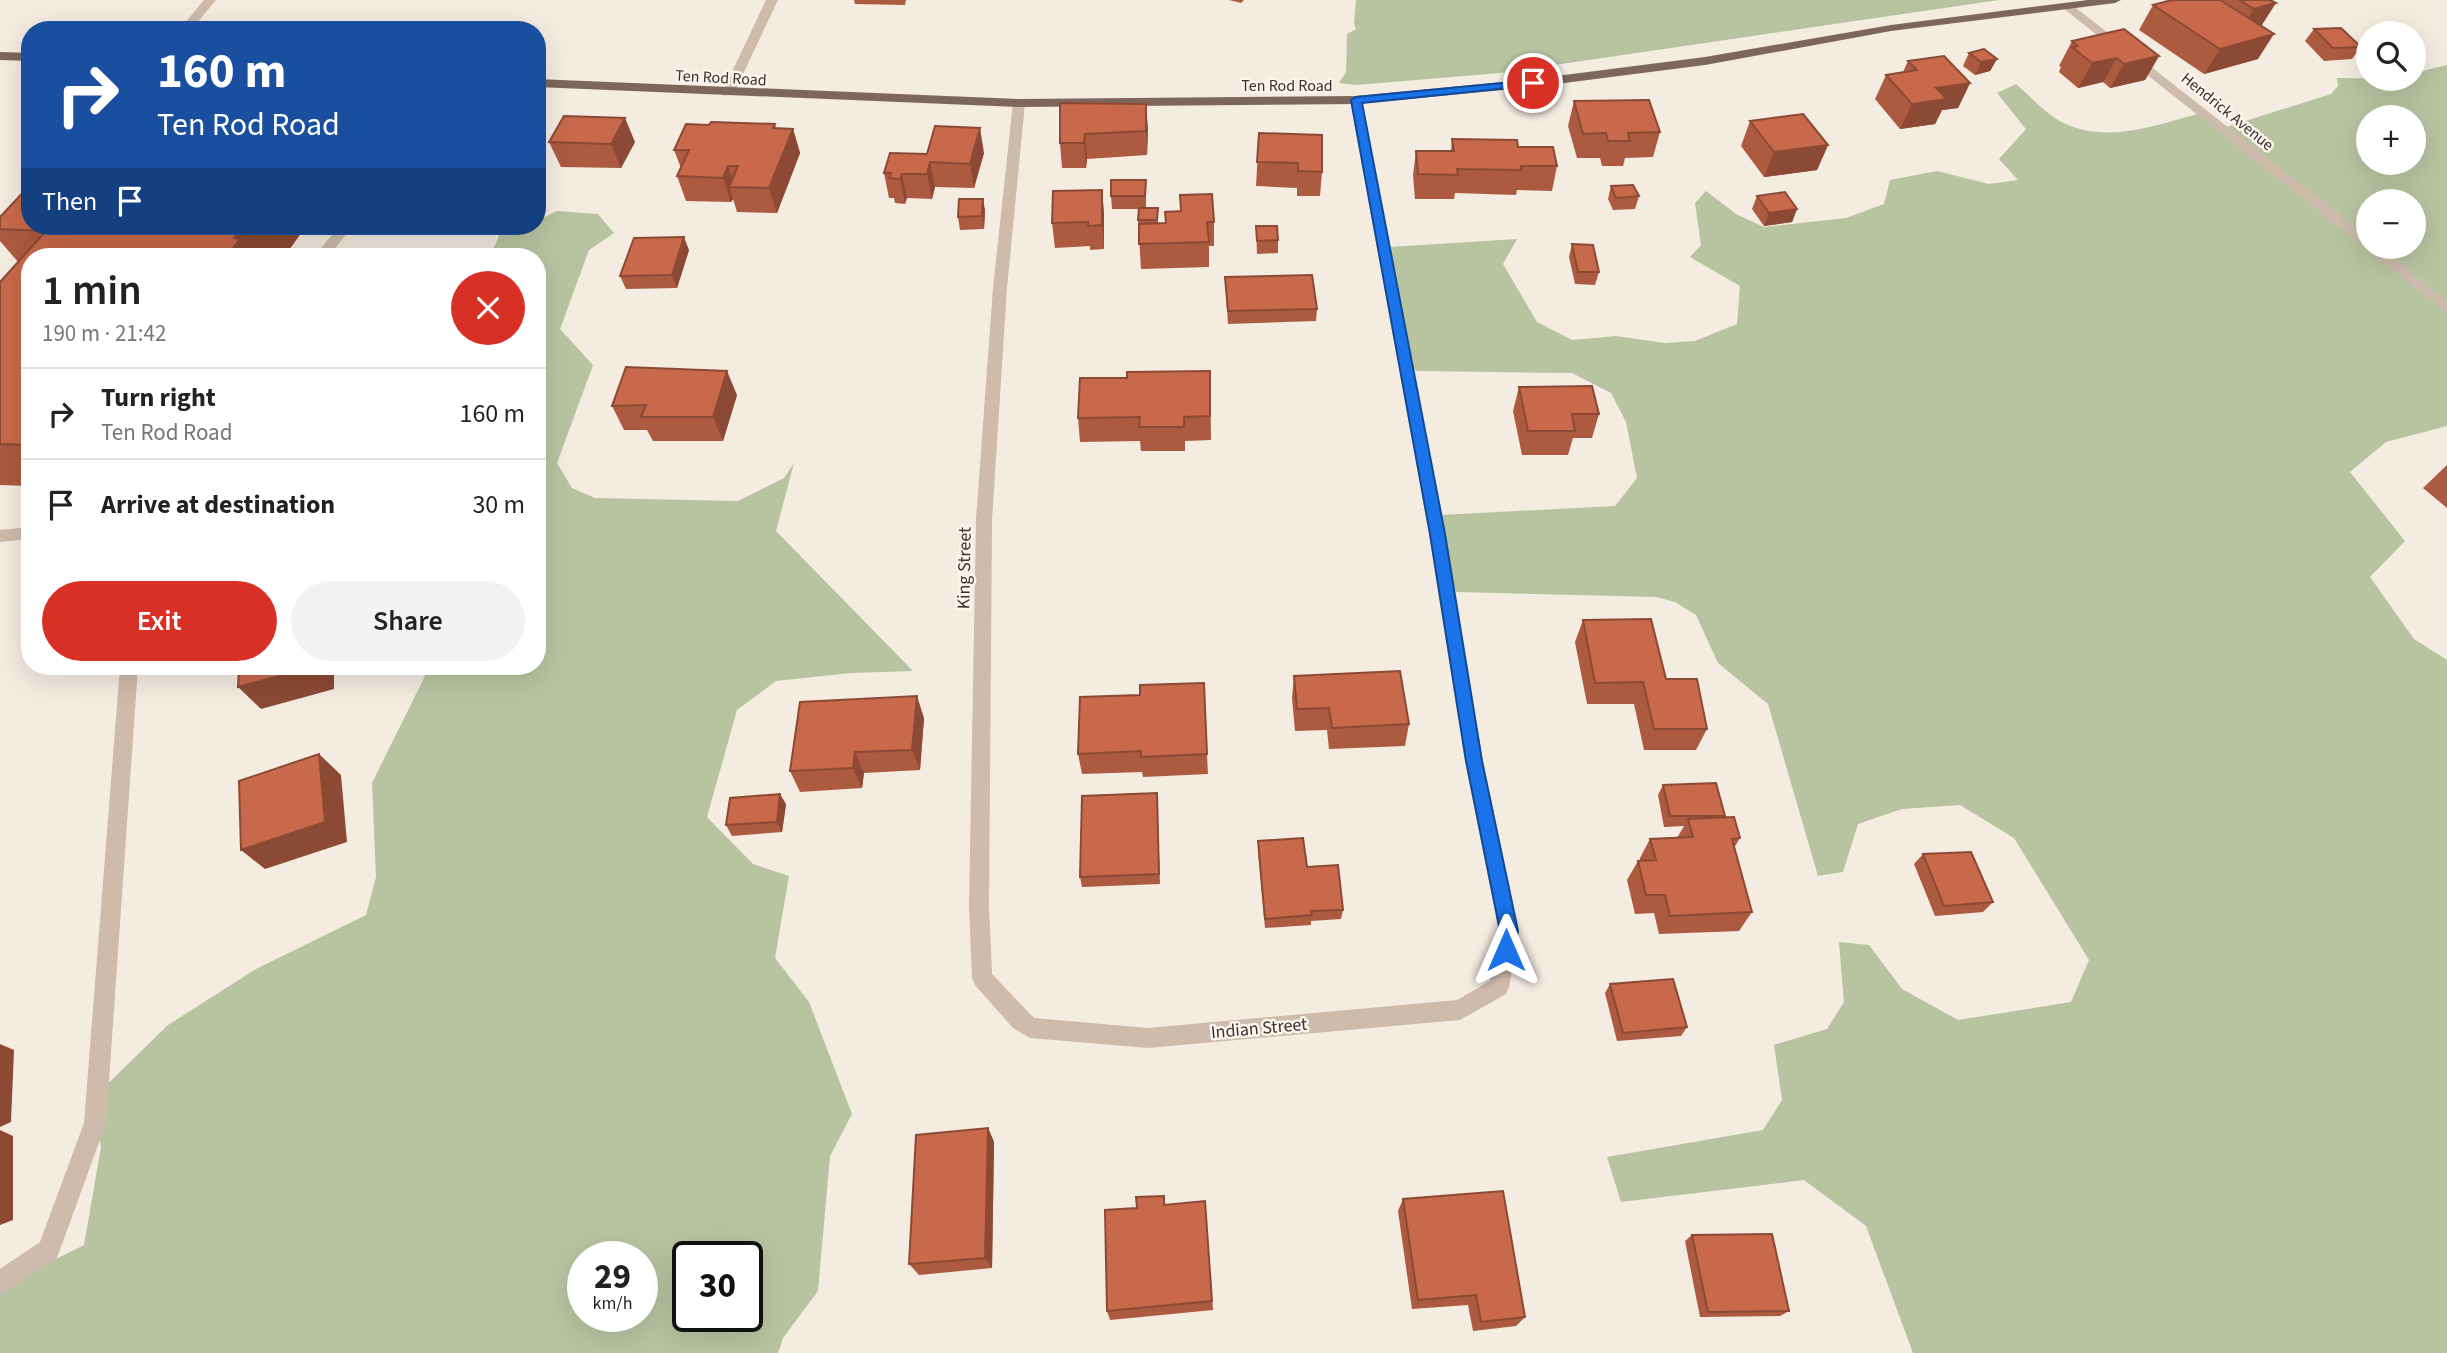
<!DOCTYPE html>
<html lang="en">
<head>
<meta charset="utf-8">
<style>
	body { margin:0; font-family:"Source Sans 3",sans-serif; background:#f2f2f2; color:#222; height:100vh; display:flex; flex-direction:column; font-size:26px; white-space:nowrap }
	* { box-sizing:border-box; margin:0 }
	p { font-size:23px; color:#767676 }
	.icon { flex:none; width:38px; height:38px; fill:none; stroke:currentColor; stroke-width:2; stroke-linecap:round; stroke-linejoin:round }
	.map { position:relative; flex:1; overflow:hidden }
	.drawer { position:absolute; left:21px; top:248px; width:525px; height:427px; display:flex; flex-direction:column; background:#fff; border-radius:28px; box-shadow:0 7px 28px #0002 }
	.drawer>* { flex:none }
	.top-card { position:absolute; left:21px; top:21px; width:525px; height:214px; border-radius:28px; box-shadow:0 7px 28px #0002; background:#1a4fa0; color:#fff; overflow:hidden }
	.buttons { position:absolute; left:2356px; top:21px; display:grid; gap:14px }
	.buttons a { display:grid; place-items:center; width:70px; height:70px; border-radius:50%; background:#fff; box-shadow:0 7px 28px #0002; font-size:35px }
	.speed { position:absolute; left:567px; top:1241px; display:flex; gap:14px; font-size:35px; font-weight:700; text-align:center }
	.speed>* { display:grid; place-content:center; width:91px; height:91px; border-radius:50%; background:#fff; box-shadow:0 7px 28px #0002; line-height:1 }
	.speed small { font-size:18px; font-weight:400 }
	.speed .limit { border:4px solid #111; border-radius:10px; background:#fff; color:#111 }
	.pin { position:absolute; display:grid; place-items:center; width:60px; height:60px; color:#fff; margin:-30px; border:4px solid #fff; border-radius:50%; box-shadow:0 2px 7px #0007 }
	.me { position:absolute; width:77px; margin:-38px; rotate:0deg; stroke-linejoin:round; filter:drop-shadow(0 0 5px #0008) }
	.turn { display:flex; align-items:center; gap:24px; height:147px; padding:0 21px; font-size:32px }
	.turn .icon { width:91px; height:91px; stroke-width:2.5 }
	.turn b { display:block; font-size:49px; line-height:60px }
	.then { display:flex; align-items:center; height:66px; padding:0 21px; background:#0003; gap:14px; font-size:26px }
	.round { display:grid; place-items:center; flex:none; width:74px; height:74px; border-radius:37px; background:#f2f2f2 }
	.overview { display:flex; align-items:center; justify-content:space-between; height:119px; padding:0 21px }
	h1 { font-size:42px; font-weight:600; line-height:52px }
	.primary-button { display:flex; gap:14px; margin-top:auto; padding:14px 21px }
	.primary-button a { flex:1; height:80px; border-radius:42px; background:#d93025; color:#fff; font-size:28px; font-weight:600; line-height:80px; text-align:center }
	.primary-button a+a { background:#f2f2f2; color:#222 }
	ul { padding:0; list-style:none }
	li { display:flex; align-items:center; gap:21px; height:91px; padding:0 21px; border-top:2px solid #e0e0e0 }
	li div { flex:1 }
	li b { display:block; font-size:26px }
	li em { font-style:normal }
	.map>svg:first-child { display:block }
	.green { fill:#b8c4a0; fill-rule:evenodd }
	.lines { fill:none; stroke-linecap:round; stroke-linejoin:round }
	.service { fill:#cdbbac; fill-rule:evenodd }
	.minor { fill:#cdbbac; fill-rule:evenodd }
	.primary { fill:#7d675c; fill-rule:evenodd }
	.wall { fill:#ac5a40 }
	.shaded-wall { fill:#8c4a34 }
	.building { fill:#c8694b; stroke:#8c4a34; stroke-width:2 }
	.route { fill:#1a73e8; stroke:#114b97; stroke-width:2 }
	.labels { text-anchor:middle; stroke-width:5; stroke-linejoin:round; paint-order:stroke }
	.far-street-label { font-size:16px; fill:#3b302b; stroke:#fbf5ee }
	.street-label { font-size:18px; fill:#3b302b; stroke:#fbf5ee }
</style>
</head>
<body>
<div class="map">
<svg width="2447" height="1353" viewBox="0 0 2447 1353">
	<rect width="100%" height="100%" fill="#f4ebe1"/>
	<!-- green -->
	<g class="green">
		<path d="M1356,0H1999L1500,73L1356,85L1339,83L1346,72L1347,34L1356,29L1354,23Z"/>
		<path d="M2447,65V426L2386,442L2350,472L2405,541L2370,577L2414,639L2447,660V1353H1913L1866,1226L1804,1180L1621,1202L1607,1157L1763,1130L1782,1100L1774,1045L1827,1029L1844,1002L1839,942L1869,945L1902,989L1958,1020L2071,1002L2089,960L2014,838L1960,805L1902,809L1858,824L1843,872L1818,876L1768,704L1718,663L1696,615L1675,602L1656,597L1456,592L1439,534L1440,515L1615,506L1637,478L1626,422L1611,393L1572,373L1417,371L1406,364L1389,247L1517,239L1503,264L1537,322L1572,340L1616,336L1665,343L1695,341L1737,324L1740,286L1690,257L1701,245L1695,203L1706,191L1736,214L1764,227L1846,218L1884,204L1890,180L1937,171L1989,184L2018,180L1999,159L2026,129L1997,93L2016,84C2029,95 2043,111 2058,120C2104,146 2155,125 2202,113L2226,127L2331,94L2338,86L2337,78L2413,79V73ZM2368,117H2413V163H2368ZM2368,201H2413V247H2368Z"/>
		<path d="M557,211L598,214L614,233L589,250L560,329L593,365L557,463L572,488L595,498L738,501L784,478L794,463L776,531L913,671L851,673L776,681L737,710L707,817L753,864L789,876L775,958L809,1002L852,1114L830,1156L818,1291L783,1338L778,1353H0V1287L84,1245L101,1147L92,1099L168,1025L256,969L366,915L376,877L372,783L426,674L424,667H537V257H490L503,226H537V221ZM583,1256H642V1316H583ZM688,1256H747V1316H688Z"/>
	</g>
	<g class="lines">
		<!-- service -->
		<g class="service">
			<path d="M339,226H353L328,257H314Z"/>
			<path d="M30,527V539L0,542V530Z"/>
			<path d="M120,667H138L106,1123L57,1258L0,1295V1269L40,1242L84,1123Z"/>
		</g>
		<!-- minor -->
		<g class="minor">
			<path d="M204,0H216L191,30H179Z"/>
			<path d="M766,0H778L734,93L724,96L722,93Z"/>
			<path d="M2063,4H2071L2368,237V247H2379L2447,301V313L2063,8Z"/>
			<path d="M1356,96L1362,100L1445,534L1483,761L1519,931L1509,987L1506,994L1460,1020L1148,1048L1030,1038L1013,1028L975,985L972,978L969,906L976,520L993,288L1013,103L1019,99L1025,103L1007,288L992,520L989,906L992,974L1034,1018L1148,1028L1457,1000L1490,981L1499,931L1465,761L1429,534L1350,100Z"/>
		</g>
		<!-- primary -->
		<g class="primary">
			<path d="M2088,0H2121L2115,3L1891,31L1705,65L1533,87L1356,104L1019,107L537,87V79L1019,99L1356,96L1533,79L1705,57L1891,25Z"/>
			<path d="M0,52L30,53V61L0,60Z"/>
		</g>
	</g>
	<!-- wall -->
	<g class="wall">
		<path d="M854,0H906L905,5L855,4Z"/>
		<path d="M1229,0H1244L1241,3Z"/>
		<path d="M2172,0H2271L2261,26L2258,59L2204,74L2139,30L2153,5Z"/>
		<path d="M2314,29L2361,47L2352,59L2324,61L2305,41Z"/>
		<path d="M2072,41L2159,56L2145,80L2110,88L2103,82L2078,88L2059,72L2061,67L2059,66Z"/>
		<path d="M1969,53L1997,59L1990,71L1975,75L1963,66Z"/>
		<path d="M1908,61L1970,83L1958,108L1942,110L1935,124L1900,129L1875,99L1886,75L1903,72Z"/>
		<path d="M1574,101L1660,132L1653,157L1625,158L1623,166H1602L1600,158H1577L1568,126Z"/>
		<path d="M1060,103L1148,128L1147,155L1087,159L1086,168H1062L1060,143Z"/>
		<path d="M1750,121L1828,145L1817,170L1764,177L1741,146Z"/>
		<path d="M775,124L776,128L793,129L800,153L777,213L737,212L733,199L731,202L686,201L677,176L681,168L674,150L709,125Z"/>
		<path d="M1259,133L1322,172L1320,196H1297V188L1256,186Z"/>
		<path d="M1452,139L1518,147L1557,166L1552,191L1517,190L1516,195L1455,193L1454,199H1415L1413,175L1416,151H1451Z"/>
		<path d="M549,142H635L621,168L561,167Z"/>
		<path d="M984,153L974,188L935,187L932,199L907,198L905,204L895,203L894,198H889L884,173L927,154Z"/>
		<path d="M1146,180V208H1158V224L1214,222V246H1209V267L1141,269L1138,220L1139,209H1112L1111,196Z"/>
		<path d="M1611,186L1639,196L1635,209L1613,210L1608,199Z"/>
		<path d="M1102,190L1104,214V249L1090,250V246L1055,248L1052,223Z"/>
		<path d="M1757,196L1797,209L1792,222L1764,226L1752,209Z"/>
		<path d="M983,199L985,211L984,229L960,230L958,217Z"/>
		<path d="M0,217L30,226H306L284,257H30V486L0,485V282L18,262L0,241Z"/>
		<path d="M1256,226L1278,240V253L1257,254Z"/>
		<path d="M1572,244L1599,272L1595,285L1575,284L1569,257Z"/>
		<path d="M689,250L677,288L626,289L620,276Z"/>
		<path d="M1225,277L1317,309L1316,321L1228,324Z"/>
		<path d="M1210,371L1211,440L1185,441V451H1141L1140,441L1080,442L1078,418L1127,378Z"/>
		<path d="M1519,387L1599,414L1592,438H1573L1568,455H1522L1513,411Z"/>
		<path d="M737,395L723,441H653L647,430H624L612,406Z"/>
		<path d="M2447,465V508L2423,488Z"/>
		<path d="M1583,620L1707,729L1696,750H1644L1634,704H1587L1575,642Z"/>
		<path d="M1294,676L1409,724L1405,746L1329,749L1327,730L1295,731L1292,698Z"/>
		<path d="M1080,697L1207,754L1208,774L1143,777L1142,772L1082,774L1078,754Z"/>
		<path d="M924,718L920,770L864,773L862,788L800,792L790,771Z"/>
		<path d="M1663,785L1725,816L1723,818L1740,838L1734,848L1752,912L1739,931L1659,934L1654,913L1635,914L1627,880L1638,861H1640V858L1650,839L1677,838L1684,826L1664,827L1658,795Z"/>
		<path d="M1157,793L1160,884L1082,887L1080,877Z"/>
		<path d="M786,804L782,832L732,836L726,825Z"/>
		<path d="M1258,841L1307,867L1343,910L1341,919L1311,921V925L1265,928L1258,851Z"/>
		<path d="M1923,854L1993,902L1983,912L1935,916L1914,864Z"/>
		<path d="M1610,984L1687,1027L1681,1036L1617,1041L1605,993Z"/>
		<path d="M988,1128L994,1142L992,1268L919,1275L909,1264Z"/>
		<path d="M1403,1199L1525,1317L1516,1326L1473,1331L1468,1305L1412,1309L1398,1211Z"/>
		<path d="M1205,1201L1213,1310L1110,1320L1107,1311L1165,1205Z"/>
		<path d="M1692,1235L1789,1311L1780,1316L1700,1317L1685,1241Z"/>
	</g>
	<!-- shaded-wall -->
	<g class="shaded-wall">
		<path d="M2276,3L2260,28L2238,34L2254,9Z"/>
		<path d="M2274,34L2258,59L2204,74L2220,49Z"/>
		<path d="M2159,56L2145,80L2110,88L2124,64Z"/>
		<path d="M2117,58L2103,82L2078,88L2092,63Z"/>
		<path d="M1997,59L1990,71L1975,75L1981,62Z"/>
		<path d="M1970,83L1958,108L1942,110L1935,124L1900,129L1912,104L1936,88Z"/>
		<path d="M1146,104L1148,128L1147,155L1146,131Z"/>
		<path d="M625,118L635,142L621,168L611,144Z"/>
		<path d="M980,128L984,153L974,188L970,164Z"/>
		<path d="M793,129L800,153L777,213L769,188Z"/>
		<path d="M1085,134L1087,159L1086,168L1084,143Z"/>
		<path d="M1828,145L1817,170L1764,177L1774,152Z"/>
		<path d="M930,162L935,187L932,199L927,174Z"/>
		<path d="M728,166L735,187H729L733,199L731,202L723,178Z"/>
		<path d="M537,171L543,182L537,195Z"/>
		<path d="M902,174L907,198L905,204L900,179Z"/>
		<path d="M1102,190L1104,214V249L1102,225Z"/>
		<path d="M983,199L985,211L984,229L982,216Z"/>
		<path d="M1797,209L1792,222L1764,226L1769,213Z"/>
		<path d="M243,226H306L284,257H226L234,238Z"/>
		<path d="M684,237L689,250L677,288L672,275Z"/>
		<path d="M727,371L737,395L723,441L713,417Z"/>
		<path d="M313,667H334V689L261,709L238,687Z"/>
		<path d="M917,696L924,718L920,770L912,750Z"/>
		<path d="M855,752L864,773L862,788L853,768Z"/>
		<path d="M319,754L341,775L347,842L265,869L241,850Z"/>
		<path d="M780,794L786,804L782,832L777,822Z"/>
		<path d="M0,1044L14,1050L11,1122L0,1127Z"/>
		<path d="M988,1128L994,1142L992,1268L985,1258Z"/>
		<path d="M0,1130L13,1136V1220L0,1225Z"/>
	</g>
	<!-- building -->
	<g class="building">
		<path d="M2172,0H2220L2274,34L2220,49L2153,5Z"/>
		<path d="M2239,0H2270L2276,3L2254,9Z"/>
		<path d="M2341,28L2361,47L2333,48L2314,29Z"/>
		<path d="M2124,29L2159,56L2124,64L2117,58L2092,63L2072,47L2078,46L2072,41Z"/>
		<path d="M1984,49L1997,59L1981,62L1969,53Z"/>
		<path d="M1944,56L1970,83L1936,88L1947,99L1912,104L1886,75L1917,70L1908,61Z"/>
		<path d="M1649,100L1660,132L1628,133L1630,141H1608L1606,133L1583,134L1574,101Z"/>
		<path d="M1060,103L1146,104V131L1085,134L1084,143H1060Z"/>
		<path d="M1803,114L1828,145L1774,152L1750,121Z"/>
		<path d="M564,116L625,118L611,144L549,142Z"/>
		<path d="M711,122L775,124L773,128L793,129L769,188L729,187L738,166H728L723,178L677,176L689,150H674L686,124L709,125Z"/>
		<path d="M935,126L980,128L970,164L930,162L927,174H902L900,179L889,178L891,173H884L890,153L927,154Z"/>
		<path d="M1259,133L1322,135V172L1298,171V163L1257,162Z"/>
		<path d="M1452,139L1517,140L1518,147H1553L1557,166H1521V170L1457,169L1458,175L1418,174L1416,151H1454Z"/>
		<path d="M1111,180H1146L1145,196H1111Z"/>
		<path d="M30,185V226H243L234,238L240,239L226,257H30V445L0,444V282L46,231L0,229V217Z"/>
		<path d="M1633,185L1639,196L1616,198L1611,186Z"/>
		<path d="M1102,190V225L1088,226V222L1052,223L1053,191Z"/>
		<path d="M1785,192L1797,209L1769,213L1757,196Z"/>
		<path d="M1212,194L1214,222H1207L1209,242L1139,244V224L1166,223L1165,212L1181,211L1180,195Z"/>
		<path d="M959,199H983L982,216L958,217Z"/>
		<path d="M1139,208H1158L1157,220H1138Z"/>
		<path d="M1256,226H1277L1278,240L1257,241Z"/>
		<path d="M684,237L672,275L620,276L634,238Z"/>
		<path d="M1572,244L1593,245L1599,272H1578Z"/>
		<path d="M1312,275L1317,309L1228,311L1225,277Z"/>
		<path d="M626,367L727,371L713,417H641L646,405L612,406Z"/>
		<path d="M1210,371V416L1184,417V427H1139L1140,417L1078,418L1080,378H1127V372Z"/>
		<path d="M1592,386L1599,414H1572L1575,431H1528L1519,387Z"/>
		<path d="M1651,619L1666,679H1697L1707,729H1654L1643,682L1595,683L1583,620Z"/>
		<path d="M239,667H313L238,687Z"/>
		<path d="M1400,671L1409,724L1332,728L1329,708L1297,709L1294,676Z"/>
		<path d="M1204,683L1207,754L1141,757V751L1078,754L1080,697L1140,695V685Z"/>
		<path d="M917,696L912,750L855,752L853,768L790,771L800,702Z"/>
		<path d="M319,754L325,822L241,850L239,781Z"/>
		<path d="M1716,783L1725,816H1670L1663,785Z"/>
		<path d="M1157,793L1159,874L1080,877L1082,796Z"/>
		<path d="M780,794L777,822L726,825L730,798Z"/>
		<path d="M1734,817L1740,838L1732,839L1752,912L1670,916L1665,895H1646L1638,861L1656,860L1650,839L1693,837L1688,819Z"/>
		<path d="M1303,838L1307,867L1338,865L1343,910L1311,911L1312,915L1265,919L1258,841Z"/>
		<path d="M1971,852L1993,902L1944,906L1923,854Z"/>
		<path d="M1673,979L1687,1027L1623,1033L1610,984Z"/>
		<path d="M988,1128L985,1258L909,1264L916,1135Z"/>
		<path d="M1503,1191L1525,1317L1481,1322L1476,1295L1418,1300L1403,1199Z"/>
		<path d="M1164,1196V1205L1205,1201L1212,1301L1107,1311L1105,1210L1137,1208L1136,1197Z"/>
		<path d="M1772,1234L1789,1311L1708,1312L1692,1235Z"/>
	</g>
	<!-- route -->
	<path class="route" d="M1533,80L1537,81V85L1362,103L1445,534L1482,761L1518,931L1512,956L1506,958L1499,956L1496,950L1500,931L1466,761L1430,534L1351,100L1356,97Z"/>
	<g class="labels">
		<!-- far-street labels -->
		<g class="far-street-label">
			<text transform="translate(721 77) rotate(3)" y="6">Ten Rod Road</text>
			<text x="1287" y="91">Ten Rod Road</text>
			<text transform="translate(2228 111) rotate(39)" y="6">Hendrick Avenue</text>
		</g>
		<!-- street labels -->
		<g class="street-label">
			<text transform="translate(964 568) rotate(-89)" y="6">King Street</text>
			<text transform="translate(1259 1028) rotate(-5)" y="6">Indian Street</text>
		</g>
	</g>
</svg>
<div class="buttons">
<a><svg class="icon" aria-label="search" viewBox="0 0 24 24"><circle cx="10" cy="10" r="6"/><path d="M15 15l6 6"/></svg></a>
<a>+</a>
<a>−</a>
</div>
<div class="speed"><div>29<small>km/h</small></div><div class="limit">30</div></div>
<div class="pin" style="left:1533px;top:83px;background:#d93025"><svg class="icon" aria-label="arrive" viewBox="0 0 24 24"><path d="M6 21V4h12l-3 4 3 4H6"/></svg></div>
<svg class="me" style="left:1506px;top:950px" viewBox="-20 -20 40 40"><path d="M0-17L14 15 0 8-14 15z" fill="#1a73e8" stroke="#fff" stroke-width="4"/></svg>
<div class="top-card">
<div class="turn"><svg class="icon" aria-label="right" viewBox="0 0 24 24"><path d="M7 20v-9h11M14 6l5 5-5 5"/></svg><div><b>160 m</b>Ten Rod Road</div></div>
<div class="then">Then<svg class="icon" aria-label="arrive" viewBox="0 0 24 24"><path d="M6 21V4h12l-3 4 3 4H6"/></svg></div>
</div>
<section class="drawer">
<div class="overview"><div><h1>1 min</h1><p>190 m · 21:42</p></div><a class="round" style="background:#d93025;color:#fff"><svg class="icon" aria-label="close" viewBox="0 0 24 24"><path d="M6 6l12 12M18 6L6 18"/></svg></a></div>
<ul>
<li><svg class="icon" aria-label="right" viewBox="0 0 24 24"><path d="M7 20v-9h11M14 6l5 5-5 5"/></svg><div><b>Turn right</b><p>Ten Rod Road</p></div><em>160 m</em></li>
<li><svg class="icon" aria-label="arrive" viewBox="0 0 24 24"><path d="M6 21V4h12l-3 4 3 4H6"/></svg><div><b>Arrive at destination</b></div><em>30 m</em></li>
</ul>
<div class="primary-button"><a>Exit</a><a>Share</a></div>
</section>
</div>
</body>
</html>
